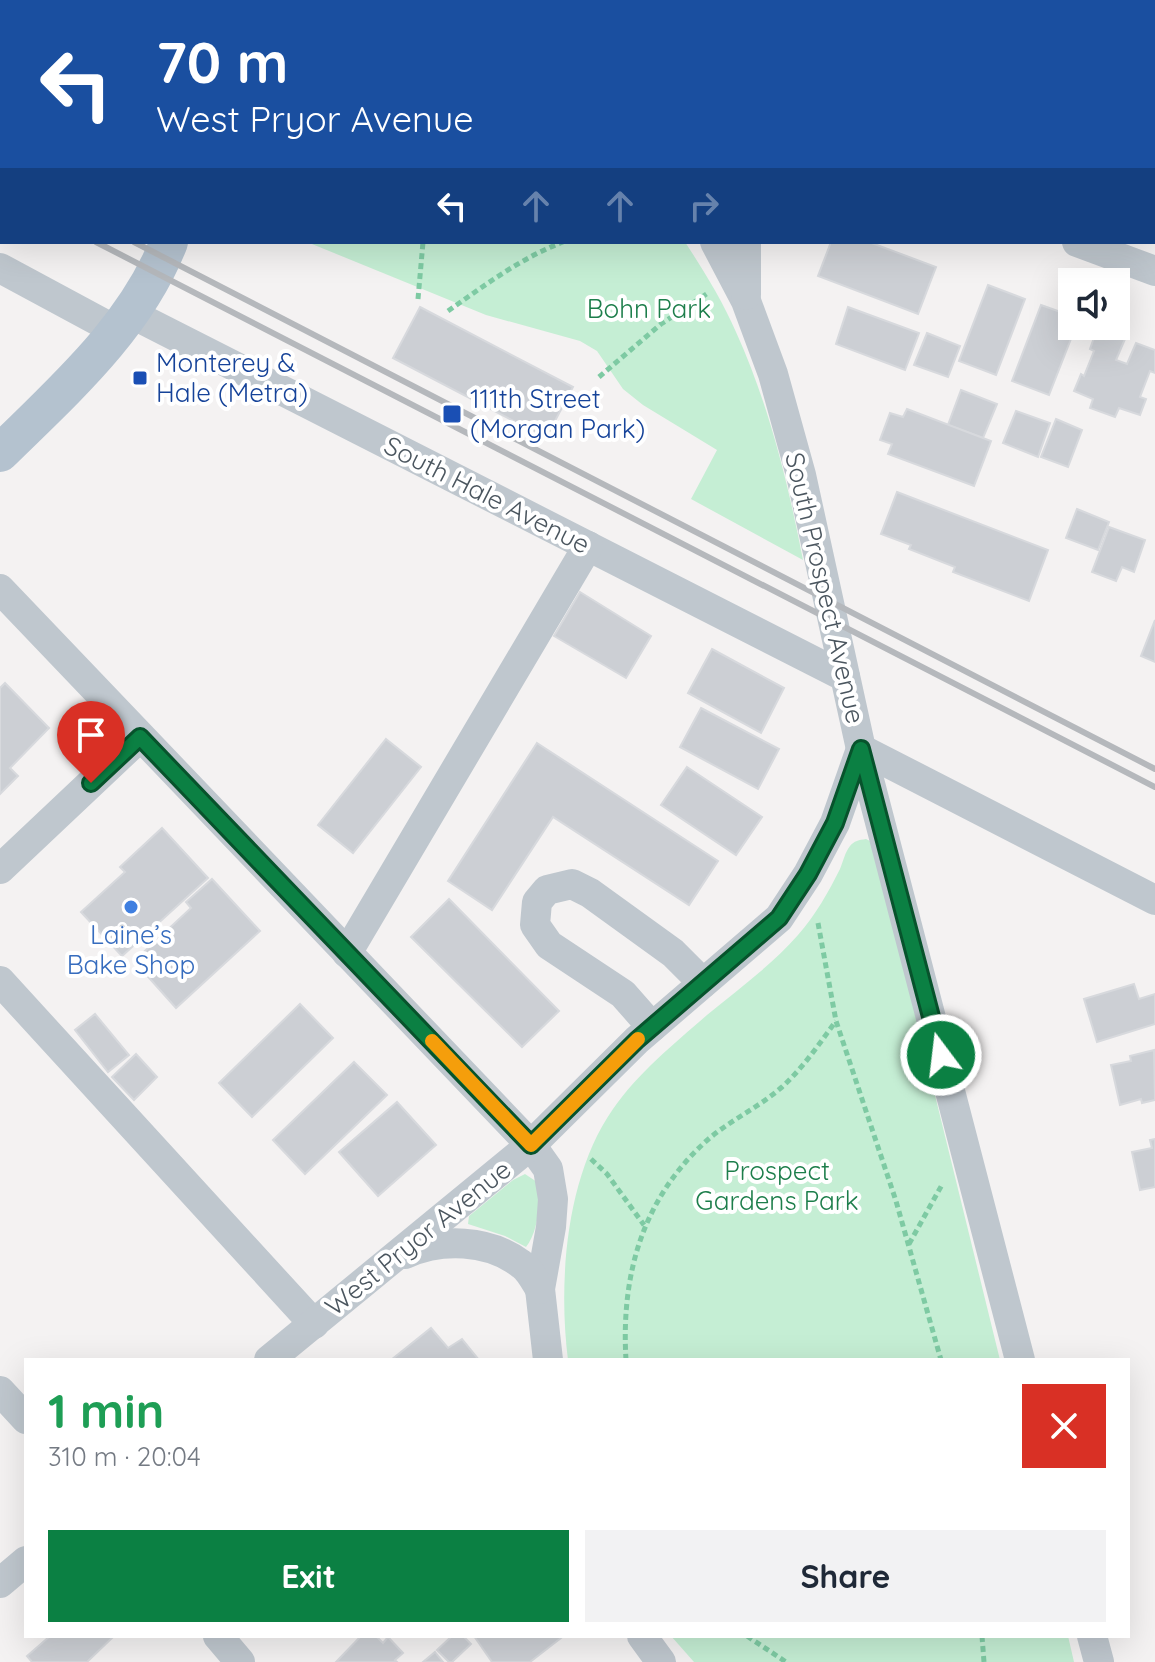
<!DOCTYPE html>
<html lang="en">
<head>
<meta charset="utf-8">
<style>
	body { margin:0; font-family:Quicksand,sans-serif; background:#f2f2f3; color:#1f2937; height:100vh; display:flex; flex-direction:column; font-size:30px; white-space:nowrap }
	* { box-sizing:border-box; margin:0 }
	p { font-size:26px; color:#747a83 }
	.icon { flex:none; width:44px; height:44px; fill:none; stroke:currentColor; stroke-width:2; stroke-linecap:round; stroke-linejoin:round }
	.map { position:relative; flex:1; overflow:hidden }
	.side { position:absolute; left:24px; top:1358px; width:1106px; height:280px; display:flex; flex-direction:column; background:#fff; border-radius:0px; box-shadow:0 8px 32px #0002 }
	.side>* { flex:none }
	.hud { position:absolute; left:0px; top:0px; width:1156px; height:244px; box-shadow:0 8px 32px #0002; background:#1a4fa0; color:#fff; overflow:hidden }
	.tools { position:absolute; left:1058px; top:268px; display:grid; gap:16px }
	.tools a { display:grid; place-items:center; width:72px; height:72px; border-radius:0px; background:#fff; box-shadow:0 8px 32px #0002; font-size:40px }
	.pin { position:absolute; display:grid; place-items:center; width:68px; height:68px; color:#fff; margin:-82px -34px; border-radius:50% 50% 50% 0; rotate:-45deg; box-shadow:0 0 8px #0007 }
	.pin .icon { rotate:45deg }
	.me { position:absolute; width:88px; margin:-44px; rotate:345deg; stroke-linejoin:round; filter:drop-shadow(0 0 6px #0008) }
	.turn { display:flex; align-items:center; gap:28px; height:168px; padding:0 24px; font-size:36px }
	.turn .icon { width:104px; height:104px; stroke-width:2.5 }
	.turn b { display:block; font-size:56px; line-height:68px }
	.lanes { display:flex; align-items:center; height:76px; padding:0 24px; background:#0003; justify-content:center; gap:40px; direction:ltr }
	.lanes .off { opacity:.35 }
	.round { display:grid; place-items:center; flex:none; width:84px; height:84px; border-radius:0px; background:#f2f2f3 }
	.head { display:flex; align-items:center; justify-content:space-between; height:136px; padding:0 24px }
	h1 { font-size:48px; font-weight:700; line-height:60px; color:#1e9e55 }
	.primary-button { display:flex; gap:16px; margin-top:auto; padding:16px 24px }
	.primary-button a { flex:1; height:92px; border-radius:0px; background:#0b8043; color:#fff; font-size:32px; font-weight:700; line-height:92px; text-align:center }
	.primary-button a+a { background:#f2f2f3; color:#1f2937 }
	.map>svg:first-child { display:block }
	.green { fill:#c5eed4 }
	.building { fill:#cccfd4; stroke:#d7d9dd; stroke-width:2 }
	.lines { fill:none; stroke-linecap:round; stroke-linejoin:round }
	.path { stroke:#7ecaa3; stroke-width:5; stroke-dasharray:6 4; stroke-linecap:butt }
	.minor { stroke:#bfc7ce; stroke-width:30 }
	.major { stroke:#b4c2cf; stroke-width:38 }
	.rail { stroke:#b5b8bc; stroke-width:6 }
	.route-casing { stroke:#07532c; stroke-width:20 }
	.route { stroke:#0b8043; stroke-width:14 }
	.slow { stroke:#f59e0b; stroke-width:14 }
	.transit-dot { fill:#1a4fb4; stroke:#fff; stroke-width:3 }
	.shop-dot { fill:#3f7fe0; stroke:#fff; stroke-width:3 }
	.labels { text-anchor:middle; stroke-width:8; stroke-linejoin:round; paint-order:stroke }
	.park-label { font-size:26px; fill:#1d7e4b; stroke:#fff }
	.transit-label { font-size:26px; fill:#164399; stroke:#fff; text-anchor:start }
	.street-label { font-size:26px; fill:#4b565f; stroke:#fff }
	.shop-label { font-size:26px; fill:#366cbe; stroke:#fff }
</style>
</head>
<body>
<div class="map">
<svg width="1155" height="1662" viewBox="0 0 1155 1662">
	<rect width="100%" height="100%" fill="#f4f2f2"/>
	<!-- green -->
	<g class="green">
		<path d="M313,0H513L515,2H312Z"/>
		<path d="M307,242H685C704,271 722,300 736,332C769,405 788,483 803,560L691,499L717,450L643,405L623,389L597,351L580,341L486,315Z"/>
		<path d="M866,839L872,842L875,851L1000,1360H568C558,1281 566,1176 613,1109C638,1073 675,1043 707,1015C738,989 771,966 798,935C815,916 829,891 840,869C843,862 845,852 850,846C854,841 859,840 866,839Z"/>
		<path d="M525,1174L537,1182C542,1200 538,1232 526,1247L505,1236L468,1224L469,1216L513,1180Z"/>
		<path d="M671,1636H1068L1074,1662H694Z"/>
	</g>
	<!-- building -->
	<g class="building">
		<path d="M89,0H180L186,2H94Z"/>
		<path d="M1154,47L1155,48V177H1154Z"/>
		<path d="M831,242H869L936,267L918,314L818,276Z"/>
		<path d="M988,285L1025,299L996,375L959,361Z"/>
		<path d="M1041,305L1072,316V326H1076L1049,395L1012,381Z"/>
		<path d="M420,307L573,387L546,438L393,358Z"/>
		<path d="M848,307L919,333L905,370L836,344Z"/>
		<path d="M1097,329L1125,339L1116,360L1127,364L1136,343L1155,350V373L1150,371L1140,397L1146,399L1140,415L1119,408L1115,417L1090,408L1093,399L1074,391L1081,374L1084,376L1094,351L1090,349Z"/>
		<path d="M927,333L960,346L948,377L914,365Z"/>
		<path d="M961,390L997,404L983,438L948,425Z"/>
		<path d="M907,409L991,441L974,486L888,454L892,444L880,440L890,413L903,417Z"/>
		<path d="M1016,411L1050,423L1038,457L1003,443Z"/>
		<path d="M1056,419L1082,430L1068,467L1041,457Z"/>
		<path d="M897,492L1048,550L1029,601L953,572L955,567L909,549L911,545L881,534Z"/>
		<path d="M1077,509L1109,522L1098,550L1066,538Z"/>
		<path d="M1109,527L1145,540L1134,572L1122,567L1116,581L1092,572Z"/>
		<path d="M580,592L651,636L626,678L554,636Z"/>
		<path d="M1155,620V662L1141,656Z"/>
		<path d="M712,649L784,688L761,733L688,693Z"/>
		<path d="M5,683L49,728L10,768L18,776L0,794V688Z"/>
		<path d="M701,708L779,749L758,789L680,747Z"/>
		<path d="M386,739L421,767L353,853L318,825Z"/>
		<path d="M537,743L718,861L689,905L553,817L492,910L448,881Z"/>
		<path d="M687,767L762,817L736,855L661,805Z"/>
		<path d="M162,828L208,878L122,956L81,912L125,872L120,867Z"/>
		<path d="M212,879L260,931L176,1008L134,961L191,908L186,902Z"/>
		<path d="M449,899L559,1011L522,1047L411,937Z"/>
		<path d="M1134,984L1139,999L1155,994V1024L1097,1042L1084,999Z"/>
		<path d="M300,1004L333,1038L252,1117L219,1083Z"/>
		<path d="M95,1014L129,1055L108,1072L75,1030Z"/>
		<path d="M1154,1050L1155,1100L1142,1103L1141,1099L1120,1105L1111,1065L1131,1061L1130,1056Z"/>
		<path d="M136,1054L157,1077L134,1100L112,1077Z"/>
		<path d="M354,1062L387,1095L305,1174L273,1140Z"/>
		<path d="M397,1102L436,1145L378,1196L339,1152Z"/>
		<path d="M1155,1139V1187L1140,1190L1132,1152L1152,1148L1150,1140Z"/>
		<path d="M431,1328L448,1348L462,1339L479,1360H391Z"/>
		<path d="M50,1636H114L87,1662H32L27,1656Z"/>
		<path d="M361,1636H376L383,1643L388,1637L403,1653L395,1660L397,1662H336Z"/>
		<path d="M452,1636H463L471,1644L452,1662H449L437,1650Z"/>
		<path d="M474,1636H560L561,1638L530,1662H492Z"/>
		<path d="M435,1652L443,1662H423Z"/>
	</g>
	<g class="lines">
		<!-- path -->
		<g class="path">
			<path d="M408,0V2"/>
			<path d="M418,299L423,242"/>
			<path d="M448,311C485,285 521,258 563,242"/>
			<path d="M599,377L661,324L708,293"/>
			<path d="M818,923L836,1021L896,1201L941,1360"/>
			<path d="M591,1159L607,1174L644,1225"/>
			<path d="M909,1244L943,1183"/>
			<path d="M626,1360C621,1278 641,1202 703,1144C726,1122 757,1109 782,1087C803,1068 819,1044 836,1021"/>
			<path d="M747,1636L786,1662"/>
			<path d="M982,1636L984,1662"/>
		</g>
		<!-- minor -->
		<g class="minor">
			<path d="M536,0L538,2"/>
			<path d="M39,2V0"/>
			<path d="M924,2V0"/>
			<path d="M0,38L2,39"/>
			<path d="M715,242L746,301L773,374L801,475L861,749L1020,1360"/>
			<path d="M1077,242L1155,271"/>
			<path d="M0,268L117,331"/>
			<path d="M746,295V242"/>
			<path d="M130,313L845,677"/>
			<path d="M0,589L531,1145L548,1169L553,1199L551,1227L540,1289L548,1360"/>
			<path d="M0,869L140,737"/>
			<path d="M347,953L588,546"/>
			<path d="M0,981L314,1324"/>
			<path d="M652,1027L623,994L549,945L535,925L537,902L547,890L572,884L590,893L673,953L703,983"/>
			<path d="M405,1254C441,1238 488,1239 521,1264C529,1269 535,1281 540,1289"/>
			<path d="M269,1360L531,1145L637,1040L779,918L808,874L835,823L861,749L1155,900"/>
			<path d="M0,1391L26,1419"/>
			<path d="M0,1583L26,1561"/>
			<path d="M218,1636L240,1662"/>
			<path d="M642,1636L661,1662"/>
			<path d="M1092,1636L1099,1662"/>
		</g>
		<!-- major -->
		<g class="major">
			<path d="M264,2V0"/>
			<path d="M0,453C64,390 136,327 169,242"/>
		</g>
		<!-- rail -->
		<g class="rail">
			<path d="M0,174L2,175"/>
			<path d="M0,193L2,194"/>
			<path d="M96,242L1155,787"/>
			<path d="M134,242L1155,769"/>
		</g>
	</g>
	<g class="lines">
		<defs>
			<path id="route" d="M91,783L140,737L531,1145L637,1040L779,918L808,874L835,823L861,749L941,1055"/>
		</defs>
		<!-- route casing -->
		<use href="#route" class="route-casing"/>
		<!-- route -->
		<use href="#route" class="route"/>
		<!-- slow -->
		<path class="slow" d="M432,1041L531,1145L638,1039"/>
	</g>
	<!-- markers -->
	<g class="transit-dot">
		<rect x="132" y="370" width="16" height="16" rx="4"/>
		<rect x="442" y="404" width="20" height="20" rx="4"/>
	</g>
	<circle class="shop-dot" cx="131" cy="907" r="8"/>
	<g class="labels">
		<!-- park labels -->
		<g class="park-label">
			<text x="649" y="318">Bohn Park</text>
			<text x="777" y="1180">Prospect<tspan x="777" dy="30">Gardens Park</tspan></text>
		</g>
		<!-- transit labels -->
		<g class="transit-label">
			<text x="156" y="372">Monterey &amp;<tspan x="156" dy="30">Hale (Metra)</tspan></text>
			<text x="470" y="408">111th Street<tspan x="470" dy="30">(Morgan Park)</tspan></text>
		</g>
		<!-- street labels -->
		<g class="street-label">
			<text transform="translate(487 495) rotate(27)" y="9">South Hale Avenue</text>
			<text transform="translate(825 588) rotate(77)" y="9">South Prospect Avenue</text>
			<text transform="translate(418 1238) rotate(-39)" y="9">West Pryor Avenue</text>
		</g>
		<!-- shop labels -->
		<g class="shop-label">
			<text x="131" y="944">Laine’s<tspan x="131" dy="30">Bake Shop</tspan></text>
		</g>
	</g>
</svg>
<div class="tools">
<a><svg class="icon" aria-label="sound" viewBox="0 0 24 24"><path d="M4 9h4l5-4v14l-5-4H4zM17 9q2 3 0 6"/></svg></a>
</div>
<div class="pin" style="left:91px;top:783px;background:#d93025"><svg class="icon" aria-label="arrive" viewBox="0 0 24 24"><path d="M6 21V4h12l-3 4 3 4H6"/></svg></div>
<svg class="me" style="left:941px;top:1055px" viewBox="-20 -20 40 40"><circle r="17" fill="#0b8043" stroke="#fff" stroke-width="3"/><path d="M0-11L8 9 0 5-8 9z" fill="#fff"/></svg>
<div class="hud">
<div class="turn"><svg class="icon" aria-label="left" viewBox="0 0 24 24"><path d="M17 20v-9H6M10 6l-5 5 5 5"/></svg><div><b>70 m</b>West Pryor Avenue</div></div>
<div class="lanes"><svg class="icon" aria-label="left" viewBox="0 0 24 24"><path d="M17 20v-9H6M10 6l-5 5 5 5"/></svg><svg class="icon off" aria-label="ahead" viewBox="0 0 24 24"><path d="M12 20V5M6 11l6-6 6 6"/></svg><svg class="icon off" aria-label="ahead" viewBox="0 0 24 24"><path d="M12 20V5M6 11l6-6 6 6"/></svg><svg class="icon off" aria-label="right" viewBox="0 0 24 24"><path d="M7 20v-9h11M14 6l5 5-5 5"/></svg></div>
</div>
<section class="side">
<div class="head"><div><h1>1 min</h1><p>310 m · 20:04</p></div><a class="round" style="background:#d93025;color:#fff"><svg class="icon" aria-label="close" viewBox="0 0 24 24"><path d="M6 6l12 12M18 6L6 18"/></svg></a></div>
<div class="primary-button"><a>Exit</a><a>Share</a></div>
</section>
</div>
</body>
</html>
